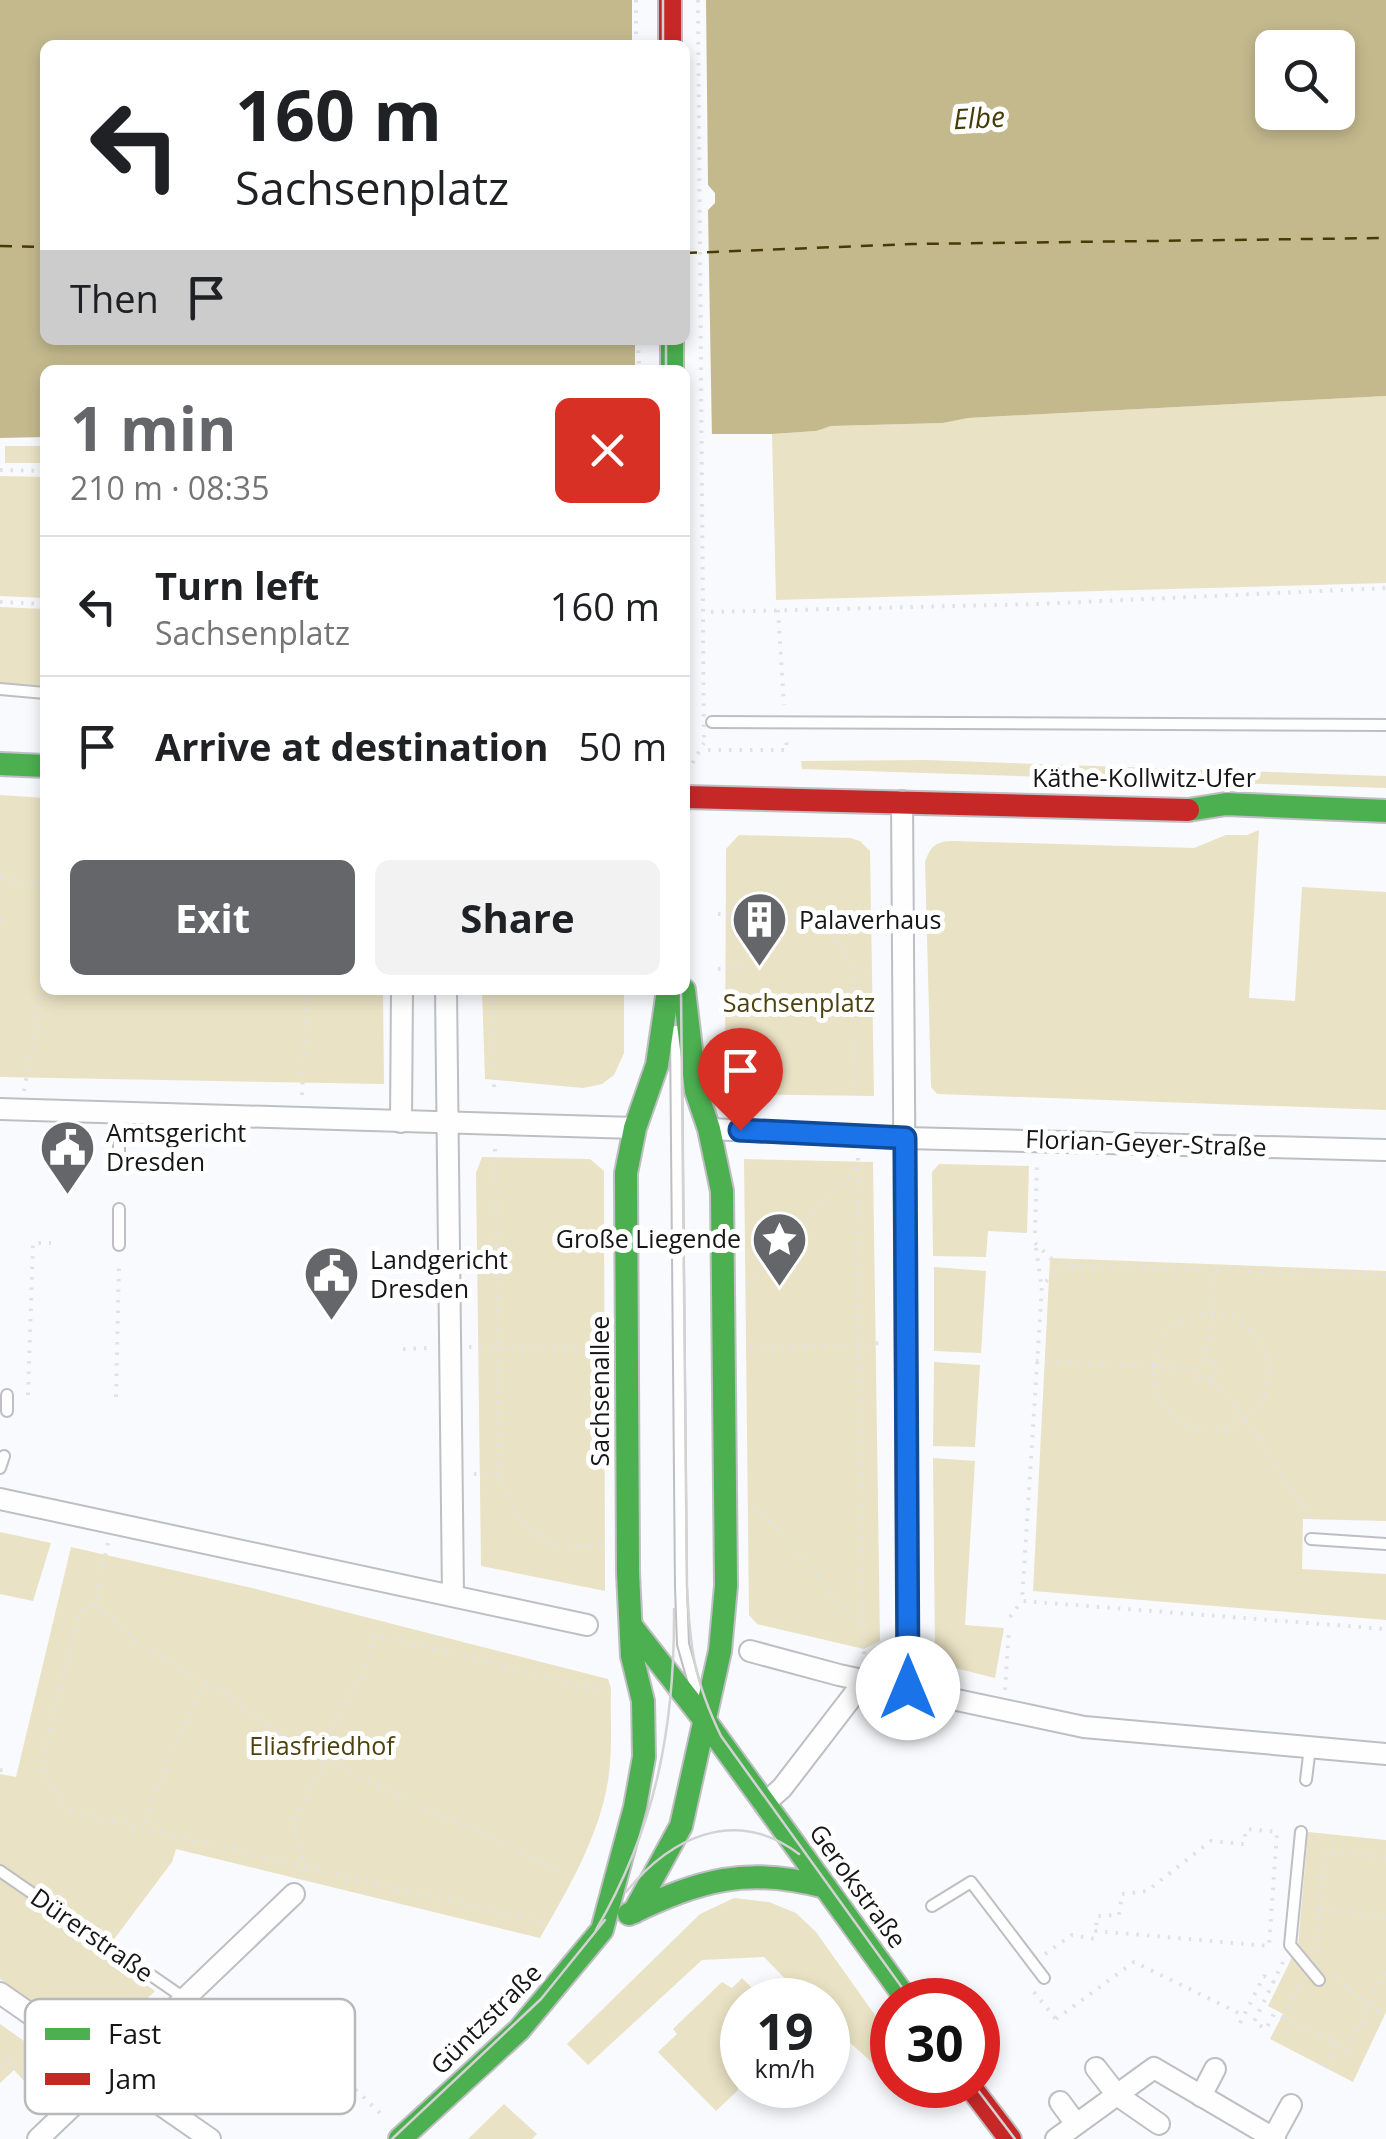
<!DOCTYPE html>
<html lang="en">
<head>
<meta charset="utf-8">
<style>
	body { margin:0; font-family:"Open Sans",sans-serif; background:#f2f2f2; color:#202124; height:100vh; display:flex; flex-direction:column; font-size:38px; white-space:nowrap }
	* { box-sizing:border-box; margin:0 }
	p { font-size:32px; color:#757577 }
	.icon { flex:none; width:55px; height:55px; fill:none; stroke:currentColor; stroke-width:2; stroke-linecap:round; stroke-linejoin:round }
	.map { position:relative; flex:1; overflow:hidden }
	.drawer { position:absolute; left:40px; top:365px; width:650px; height:630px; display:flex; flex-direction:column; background:#fff; border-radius:15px; box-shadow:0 5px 15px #0003 }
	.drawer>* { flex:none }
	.banner { position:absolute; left:40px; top:40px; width:650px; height:305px; border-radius:15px; box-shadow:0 5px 15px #0003; background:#fff; color:#202124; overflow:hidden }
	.fabs { position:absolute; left:1255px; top:30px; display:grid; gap:20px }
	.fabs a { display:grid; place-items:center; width:100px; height:100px; border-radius:15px; background:#fff; box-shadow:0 5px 15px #0003; font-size:50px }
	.speed { position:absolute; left:720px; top:1978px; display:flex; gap:20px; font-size:50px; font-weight:700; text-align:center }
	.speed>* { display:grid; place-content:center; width:130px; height:130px; border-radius:50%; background:#fff; box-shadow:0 5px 15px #0003; line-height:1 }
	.speed small { font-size:25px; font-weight:400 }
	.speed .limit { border:15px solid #d22; background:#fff; color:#111 }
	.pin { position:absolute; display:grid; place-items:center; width:85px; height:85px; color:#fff; margin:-102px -42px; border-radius:50% 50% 50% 0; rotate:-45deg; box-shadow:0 0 10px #0007 }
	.pin .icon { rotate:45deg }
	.me { position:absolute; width:110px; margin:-55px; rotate:0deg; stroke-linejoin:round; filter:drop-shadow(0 0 8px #0008) }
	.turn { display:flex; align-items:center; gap:35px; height:210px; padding:0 30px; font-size:45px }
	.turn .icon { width:130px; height:130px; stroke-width:2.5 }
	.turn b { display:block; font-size:70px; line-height:85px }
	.then { display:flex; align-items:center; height:95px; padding:0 30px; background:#0003; gap:20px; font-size:38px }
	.round { display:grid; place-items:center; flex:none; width:105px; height:105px; border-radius:15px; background:#f2f2f2 }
	.overview { display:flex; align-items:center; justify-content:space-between; height:170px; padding:0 30px }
	h1 { font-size:60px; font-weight:700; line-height:75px; color:#656669 }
	.cta { display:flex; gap:20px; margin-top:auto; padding:20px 30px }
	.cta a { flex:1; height:115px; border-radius:15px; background:#656669; color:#fff; font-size:40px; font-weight:700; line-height:115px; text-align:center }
	.cta a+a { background:#f2f2f2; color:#202124 }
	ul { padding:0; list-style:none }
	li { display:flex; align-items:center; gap:30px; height:140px; padding:0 30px; border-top:2px solid #e0e0e0 }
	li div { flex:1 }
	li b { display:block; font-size:38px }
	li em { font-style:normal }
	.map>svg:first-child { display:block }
	.green { fill:#eae2c4 }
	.water { fill:#c4b98d; fill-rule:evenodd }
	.pier { fill:#f9fafd }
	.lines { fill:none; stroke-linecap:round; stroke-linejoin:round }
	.ferry { stroke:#473b05; stroke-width:2.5; stroke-dasharray:12 10; stroke-linecap:butt }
	.lane-casing { stroke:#bebfc2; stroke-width:14 }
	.street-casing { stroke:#bebfc2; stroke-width:24 }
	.fast-casing { stroke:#bebfc2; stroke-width:26 }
	.jam-casing { stroke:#bebfc2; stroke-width:26 }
	.path { stroke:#e2e2e3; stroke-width:4; stroke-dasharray:2.5 8; stroke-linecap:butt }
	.lane { stroke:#fefeff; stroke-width:10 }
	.street { stroke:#fefeff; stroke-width:20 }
	.fast { stroke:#4caf50; stroke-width:22 }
	.jam { stroke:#c62828; stroke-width:22 }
	.tram { stroke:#d3d3d3; stroke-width:2.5 }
	.path-bridge { stroke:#e2e2e3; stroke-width:4; stroke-dasharray:2.5 8; stroke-linecap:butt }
	.route-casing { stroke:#114b97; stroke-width:25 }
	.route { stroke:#1a73e8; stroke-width:18 }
	.labels { text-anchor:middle; stroke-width:10; stroke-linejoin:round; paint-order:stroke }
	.street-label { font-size:25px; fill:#161619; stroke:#fff }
	.poi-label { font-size:25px; fill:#161619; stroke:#fff; text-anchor:start }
	.park-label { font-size:25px; fill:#4e420f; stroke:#fff }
	.water-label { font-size:28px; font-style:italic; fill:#473b05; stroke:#fff }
	.key { fill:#fff; stroke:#b9b9ba; stroke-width:2.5 }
	.key-label { font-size:28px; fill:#161619 }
</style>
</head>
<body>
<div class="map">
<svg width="1386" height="2139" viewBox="0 0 1386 2139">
	<rect width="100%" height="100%" fill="#f9fafd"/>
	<!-- green -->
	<g class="green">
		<path d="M1386,396V583L776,600L772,434L815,431L831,426L943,423L968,418Z"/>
		<rect x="5" y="446" width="40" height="17"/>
		<path d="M0,476L45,477V598L0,596Z"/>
		<path d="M0,607L45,609V687L0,683Z"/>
		<path d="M926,760L1386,776V788L802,769L801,761Z"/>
		<path d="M0,795L45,798V990H383L384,1084L0,1077Z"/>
		<path d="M1259,830L1249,998L1295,1001L1302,887L1386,892V1110L937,1094L931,1087L925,862C931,846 936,841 953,841L1194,848L1226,835H1247Z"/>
		<path d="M739,835L850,838L860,841L870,851L874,1096L733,1094L725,1083L726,849Z"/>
		<path d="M482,990H624V1053L614,1075L602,1084L583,1088L485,1079Z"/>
		<path d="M482,1157L590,1159L604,1171L605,1591L481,1566L476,1173Z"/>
		<path d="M744,1159L873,1162L880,1641L864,1649L757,1624L749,1615Z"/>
		<path d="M939,1164L1029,1166L1027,1233L988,1231L986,1257L933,1256L932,1172Z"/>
		<path d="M1050,1258L1386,1271V1521L1303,1519L1302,1569L1386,1574V1620L1033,1591Z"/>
		<path d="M934,1267L986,1271L981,1353L934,1351Z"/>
		<path d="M934,1362L980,1365L975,1447L933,1446Z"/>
		<path d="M933,1458L975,1461L965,1625L1004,1628L995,1678L943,1665L935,1656Z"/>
		<path d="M0,1532L51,1543L33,1601L0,1594Z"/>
		<path d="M71,1547L252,1588L608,1679L611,1688C610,1718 613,1751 608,1781C599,1837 568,1889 540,1938L176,1849L172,1862L103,1954L155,1991L101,2044L82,2036L0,1979V1774L16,1777Z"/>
		<path d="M1308,1832L1386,1840V2012L1353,2082L1270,2039L1283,2014L1268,2006L1298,1945Z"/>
		<path d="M734,1898L769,1902L796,1913L816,1932L892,2039V2070L886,2075L828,2023V2000H806L764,1957L702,1960L588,2065L567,2044L700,1914Z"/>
		<path d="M742,1978L764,2000H742V2074L738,2079V2090L716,2111L658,2052L677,2034L673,2029L722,1982L732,1988Z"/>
		<path d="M0,2024L68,2072L65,2079L43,2101L14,2070L0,2083Z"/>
		<path d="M504,2104L537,2134L532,2139H468Z"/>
	</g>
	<!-- water -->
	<path class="water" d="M0,0H1386V396L968,418L943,423L831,426L816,431L772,434H685V370H45V437L0,438ZM45,45H685V340H45ZM1272,48H1338V112H1272Z"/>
	<!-- pier -->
	<path class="pier" d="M632,0H706L708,185L715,193V203L708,210L712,439H685V370H635V340H685V45H632Z"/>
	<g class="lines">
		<!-- ferry -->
		<g class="ferry">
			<path d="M0,246L45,247"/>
			<path d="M685,253L913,244L1386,238"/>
		</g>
		<defs>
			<g id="lane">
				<path d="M0,689L45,693"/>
				<path d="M712,722L1386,725"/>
				<path d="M676,1031L681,1587L683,1644L698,1697"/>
				<path d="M119,1153V1113"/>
				<path d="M119,1209V1245"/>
				<path d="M7,1411V1395"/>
				<path d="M0,1468L4,1456"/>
				<path d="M1311,1539L1386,1544"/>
				<path d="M1306,1780L1310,1747"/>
				<path d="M1301,1832L1290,1945L1319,1980"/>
				<path d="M0,1871L184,1998"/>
				<path d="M932,1906L971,1882L1044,1978"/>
			</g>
			<g id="street">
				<path d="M902,801L908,1688"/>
				<path d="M446,990L453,1595"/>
				<path d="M0,1109L635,1128"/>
				<path d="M401,1122L402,990"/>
				<path d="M709,1129L905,1138L1386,1150"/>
				<path d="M0,1499L587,1625"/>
				<path d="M750,1651L839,1675L1084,1727L1386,1754"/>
				<path d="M764,1804L782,1788L865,1680"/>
				<path d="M0,1993L210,2139"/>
				<path d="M1096,2068L1117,2095L1159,2124"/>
				<path d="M1201,2096L1215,2069"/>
				<path d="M1060,2102L1076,2124"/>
				<path d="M1273,2138L1291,2105"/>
				<path d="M38,2139L294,1894"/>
				<path d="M1056,2139L1154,2068L1275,2139"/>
			</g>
			<g id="fast">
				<path d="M672,340V370"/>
				<path d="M0,764L45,766"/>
				<path d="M1188,810L1226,804L1386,811"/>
				<path d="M632,1627L706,1722L907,2000"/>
				<path d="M634,1912L681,1826L720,1651L726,1586L722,1191L709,1129L696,1091L684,990"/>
				<path d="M629,1914C700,1880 747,1866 825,1887"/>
				<path d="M400,2139L519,2030L602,1930L635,1807L644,1757L643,1701L632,1656L628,1573L626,1173L635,1128L657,1065L668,990"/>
			</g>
			<g id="jam">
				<path d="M670,0V45"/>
				<path d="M685,797L1188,810"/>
				<path d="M969,2085L1010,2139"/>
			</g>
		</defs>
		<!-- lane casing -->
		<use href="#lane" class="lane-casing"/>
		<!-- street casing -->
		<use href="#street" class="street-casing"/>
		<!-- fast casing -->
		<use href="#fast" class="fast-casing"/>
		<!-- jam casing -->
		<use href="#jam" class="jam-casing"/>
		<!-- path -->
		<g class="path">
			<path d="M636,0V45"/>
			<path d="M638,340L639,370"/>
			<path d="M0,470L45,471"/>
			<path d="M0,602L45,604"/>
			<path d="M778,610L784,705"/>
			<path d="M711,612L1038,604L1386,588"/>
			<path d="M708,750H787L786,739"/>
			<path d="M687,772L704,743"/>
			<path d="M0,878L45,887"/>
			<path d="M718,914L806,916L825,927L854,970L855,1099"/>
			<path d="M0,921L8,923"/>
			<path d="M718,969L748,967"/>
			<path d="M493,990L494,1092"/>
			<path d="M24,1091L45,972"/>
			<path d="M302,1095L307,990"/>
			<path d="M495,1149L499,1474C508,1504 525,1535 558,1544C572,1548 591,1545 606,1545"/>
			<path d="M858,1158V1345L864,1654"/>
			<path d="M1035,1233L1037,1160"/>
			<path d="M1035,1243L1050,1258L1075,1266L1386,1276"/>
			<path d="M1036,1248L1041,1283"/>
			<path d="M1075,1266L1054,1273L1042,1286L1022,1601L1386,1629"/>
			<path d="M748,1284L858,1167"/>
			<circle cx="1211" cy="1372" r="58"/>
			<path d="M469,1347H604"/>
			<path d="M750,1348L885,1343"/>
			<path d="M403,1349L429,1348"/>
			<circle cx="1206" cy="1370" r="10"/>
			<path d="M1206,1360L1213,1313L1211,1270"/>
			<path d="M1036,1361L1195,1369"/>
			<path d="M1212,1379L1245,1419L1313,1522"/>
			<path d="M28,1395L33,1243H51"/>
			<path d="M116,1397L119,1262"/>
			<path d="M474,1474H499"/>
			<path d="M752,1507L772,1522L863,1629"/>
			<path d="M108,1543L95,1603L79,1613L41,1768L63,1809L305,1867L304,1877"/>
			<path d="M96,1605L140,1645L206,1683L173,1747L142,1828"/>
			<path d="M1010,1617L1022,1601"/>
			<path d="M206,1683L296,1742L387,1791L568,1873"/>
			<path d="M1005,1690L1009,1629"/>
			<path d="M0,1770L6,1771"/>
			<path d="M1320,1910L1386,1917"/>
			<path d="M542,1922L305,1867L292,1824L320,1771L331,1729L362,1676L375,1634L602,1691"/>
			<path d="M1316,1951L1325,1852L1386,1857"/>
			<path d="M1045,1954L1072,1935L1095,1939L1096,1931L1269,1946L1277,1832L1246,1829L1244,1844L1211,1841L1147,1891L1122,1894L1119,1915L1097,1916L1096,1931"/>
			<path d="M1283,1962L1254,2022L1266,2029L1274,2014L1349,2049L1386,1969"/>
			<path d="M1336,1977L1368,2007L1385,2014"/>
			<path d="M1034,1992L1059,2023"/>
			<path d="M1056,2019L1134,1962L1243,2015"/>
			<path d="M1284,2019L1301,1982"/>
			<path d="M1240,2023L1264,1976L1274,1982"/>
			<path d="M1324,2067L1336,2043"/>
			<path d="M0,2068L9,2059L47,2103"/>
			<path d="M348,2082L384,2117"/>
		</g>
		<!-- lane -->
		<use href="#lane" class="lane"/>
		<!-- street -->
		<use href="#street" class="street"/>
		<!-- fast -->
		<use href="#fast" class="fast"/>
		<!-- jam -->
		<use href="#jam" class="jam"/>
		<!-- tram -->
		<g class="tram">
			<path d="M663,0V45"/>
			<path d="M666,340V370"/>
			<path d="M681,990L687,1587C690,1649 694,1680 721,1736L911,2000"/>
			<path d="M626,1892C671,1837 735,1806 799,1854"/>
			<path d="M596,1930C656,1827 675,1727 674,1609"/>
			<path d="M974,2085L1015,2139"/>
			<path d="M392,2139L541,1999L605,1920"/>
		</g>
		<!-- path-bridge -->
		<path class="path-bridge" d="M698,0L704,743"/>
	</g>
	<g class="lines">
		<defs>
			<path id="route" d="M740,1130L905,1138L908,1688"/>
		</defs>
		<!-- route casing -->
		<use href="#route" class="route-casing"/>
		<!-- route -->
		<use href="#route" class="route"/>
	</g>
	<!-- icons -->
	<defs>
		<symbol id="building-pin" viewBox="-11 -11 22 30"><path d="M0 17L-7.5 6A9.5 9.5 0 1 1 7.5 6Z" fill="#656669" stroke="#fff"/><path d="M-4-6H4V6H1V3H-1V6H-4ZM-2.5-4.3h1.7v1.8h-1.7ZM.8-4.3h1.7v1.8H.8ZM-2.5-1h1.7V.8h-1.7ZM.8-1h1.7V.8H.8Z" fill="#fff"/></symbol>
		<symbol id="civic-pin" viewBox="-11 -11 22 30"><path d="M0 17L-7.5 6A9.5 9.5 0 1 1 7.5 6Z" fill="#656669" stroke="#fff"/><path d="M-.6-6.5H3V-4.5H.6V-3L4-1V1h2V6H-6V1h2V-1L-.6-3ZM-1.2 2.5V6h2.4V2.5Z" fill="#fff"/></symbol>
		<symbol id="sight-pin" viewBox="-11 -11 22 30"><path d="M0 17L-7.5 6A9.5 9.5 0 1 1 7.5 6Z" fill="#656669" stroke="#fff"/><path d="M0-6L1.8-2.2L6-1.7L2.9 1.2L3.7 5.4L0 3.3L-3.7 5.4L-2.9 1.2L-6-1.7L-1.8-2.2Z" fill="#fff"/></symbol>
	</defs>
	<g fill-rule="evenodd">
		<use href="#building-pin" x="728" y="888" width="63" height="86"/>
		<use href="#civic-pin" x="36" y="1116" width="63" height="86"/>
		<use href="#sight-pin" x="748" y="1208" width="63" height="86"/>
		<use href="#civic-pin" x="300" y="1242" width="63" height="86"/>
	</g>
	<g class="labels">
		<!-- street labels -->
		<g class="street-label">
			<text x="1144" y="787">Käthe-Kollwitz-Ufer</text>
			<text transform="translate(1146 1143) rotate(2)" y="9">Florian-Geyer-Straße</text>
			<text transform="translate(600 1391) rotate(-90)" y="9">Sachsenallee</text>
			<text transform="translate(858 1886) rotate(54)" y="9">Gerokstraße</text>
			<text transform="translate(92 1935) rotate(35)" y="9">Dürerstraße</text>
			<text transform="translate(486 2019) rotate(-45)" y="9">Güntzstraße</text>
		</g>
		<!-- poi labels -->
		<g class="poi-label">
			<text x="799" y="929">Palaverhaus</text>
			<text x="106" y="1142">Amtsgericht<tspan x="106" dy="29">Dresden</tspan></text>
			<text x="741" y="1248" text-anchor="end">Große Liegende</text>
			<text x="370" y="1269">Landgericht<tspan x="370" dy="29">Dresden</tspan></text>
		</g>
		<!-- park labels -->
		<g class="park-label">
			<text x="799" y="1012">Sachsenplatz</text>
			<text x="322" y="1755">Eliasfriedhof</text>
		</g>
		<!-- water labels -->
		<g class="water-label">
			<text transform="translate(979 118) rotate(-3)" y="10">Elbe</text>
		</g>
	</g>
	<!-- legend -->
	<rect x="25" y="1999" width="330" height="115" rx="15" class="key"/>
	<rect x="45" y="2028" width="45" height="12" fill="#4caf50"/>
	<rect x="45" y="2073" width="45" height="12" fill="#c62828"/>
	<g class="key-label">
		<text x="108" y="2044">Fast</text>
		<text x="108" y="2089">Jam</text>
	</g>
</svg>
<div class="fabs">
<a><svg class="icon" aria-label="search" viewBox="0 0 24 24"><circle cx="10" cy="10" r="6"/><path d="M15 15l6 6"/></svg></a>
</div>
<div class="speed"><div>19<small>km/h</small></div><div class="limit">30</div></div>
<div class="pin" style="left:740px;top:1130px;background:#d93025"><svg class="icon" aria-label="arrive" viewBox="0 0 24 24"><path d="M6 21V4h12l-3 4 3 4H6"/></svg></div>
<svg class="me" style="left:908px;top:1688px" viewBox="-20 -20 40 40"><circle r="19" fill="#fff"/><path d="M0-13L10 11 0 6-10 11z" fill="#1a73e8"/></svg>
<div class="banner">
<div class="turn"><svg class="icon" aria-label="left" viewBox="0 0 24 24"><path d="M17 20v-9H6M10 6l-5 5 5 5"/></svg><div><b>160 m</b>Sachsenplatz</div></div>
<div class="then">Then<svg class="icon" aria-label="arrive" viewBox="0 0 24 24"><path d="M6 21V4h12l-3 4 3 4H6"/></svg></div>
</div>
<section class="drawer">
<div class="overview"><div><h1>1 min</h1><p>210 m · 08:35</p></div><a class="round" style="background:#d93025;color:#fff"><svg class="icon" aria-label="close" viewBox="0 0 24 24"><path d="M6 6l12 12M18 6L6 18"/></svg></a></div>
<ul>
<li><svg class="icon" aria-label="left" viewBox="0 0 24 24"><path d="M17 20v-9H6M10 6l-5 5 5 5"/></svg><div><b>Turn left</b><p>Sachsenplatz</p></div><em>160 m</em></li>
<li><svg class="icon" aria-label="arrive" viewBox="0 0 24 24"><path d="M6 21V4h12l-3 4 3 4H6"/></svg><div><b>Arrive at destination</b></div><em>50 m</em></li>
</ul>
<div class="cta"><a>Exit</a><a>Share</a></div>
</section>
</div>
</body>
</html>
